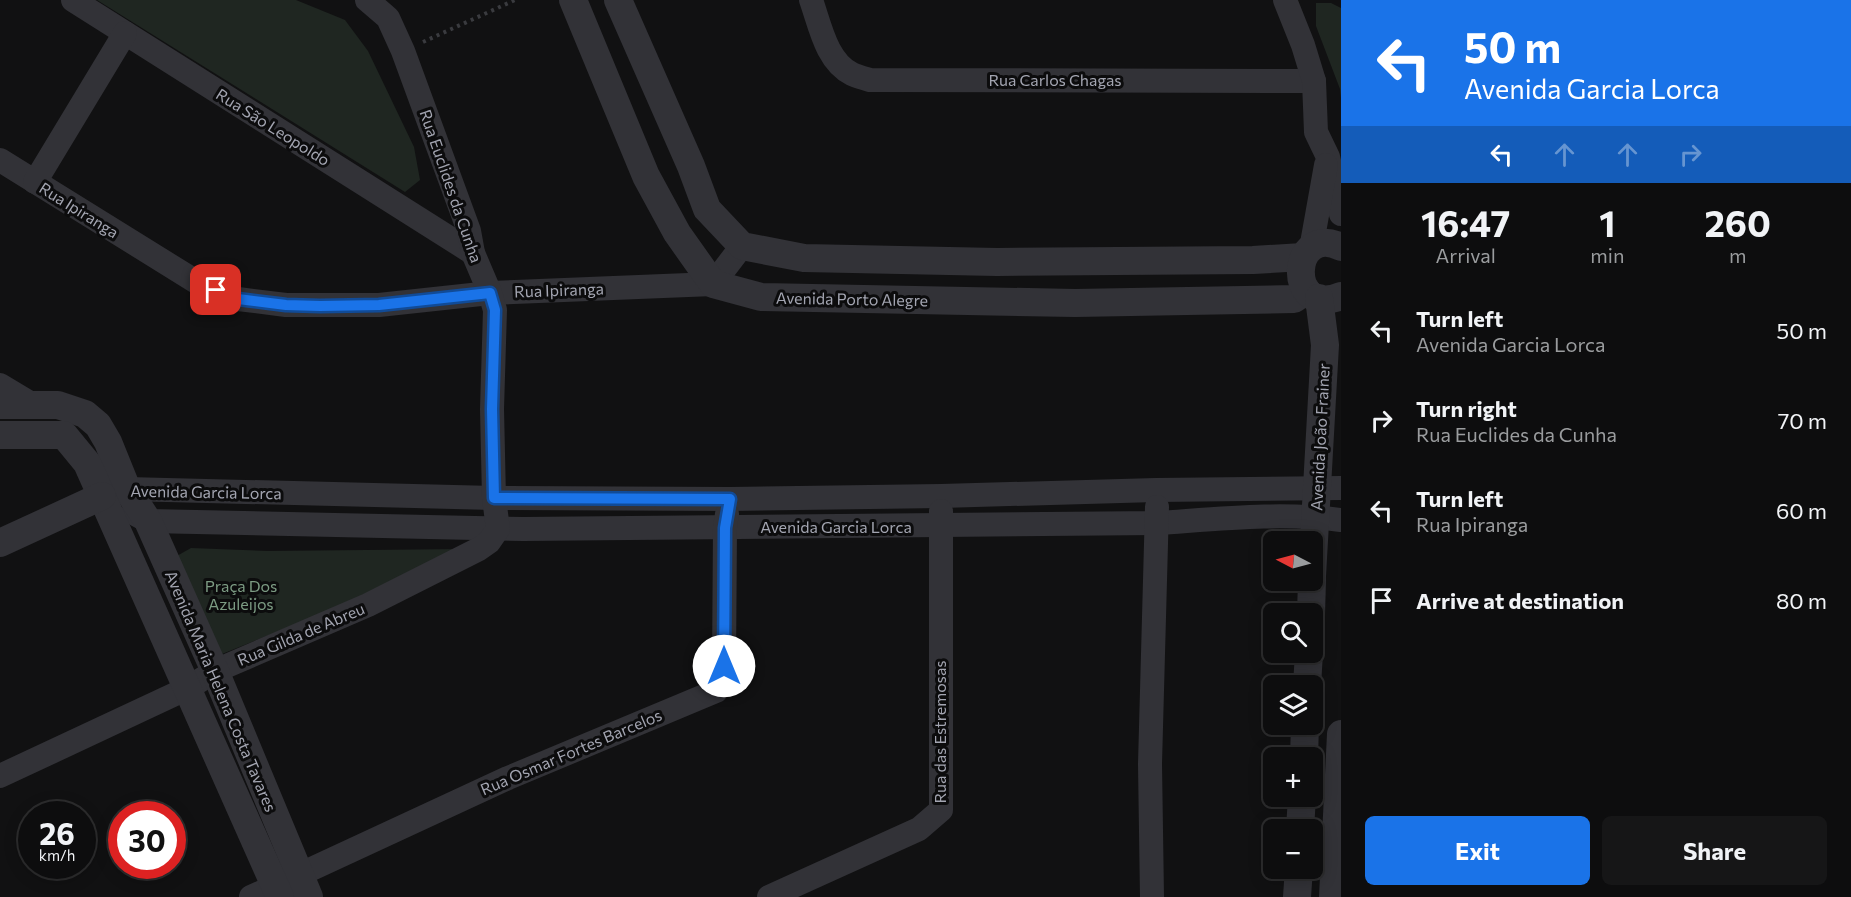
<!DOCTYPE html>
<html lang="en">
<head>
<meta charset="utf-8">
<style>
	body { margin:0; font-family:Commissioner,sans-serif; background:#161617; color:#f1f3f6; height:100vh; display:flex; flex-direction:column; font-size:22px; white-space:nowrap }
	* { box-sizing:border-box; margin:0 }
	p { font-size:20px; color:#9a9c9e }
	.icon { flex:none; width:33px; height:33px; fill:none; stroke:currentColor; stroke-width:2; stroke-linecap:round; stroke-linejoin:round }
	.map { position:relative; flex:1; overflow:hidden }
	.sheet { display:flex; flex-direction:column; background:#0d0d0e; width:510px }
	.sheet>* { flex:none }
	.top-card { background:#1a73e8; color:#fff; overflow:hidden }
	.needle { width:39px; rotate:276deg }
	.fabs { position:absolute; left:1263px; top:531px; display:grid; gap:12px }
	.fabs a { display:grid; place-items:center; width:60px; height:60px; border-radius:9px; background:#0d0d0e; box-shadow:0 3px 15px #0003,0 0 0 2px #2d2d2e; font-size:30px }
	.speed { position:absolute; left:18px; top:801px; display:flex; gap:12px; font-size:30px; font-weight:700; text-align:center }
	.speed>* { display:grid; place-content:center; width:78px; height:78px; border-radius:50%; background:#0d0d0e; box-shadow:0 3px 15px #0003,0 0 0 2px #2d2d2e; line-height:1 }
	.speed small { font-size:15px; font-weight:400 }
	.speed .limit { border:9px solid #d22; background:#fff; color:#111 }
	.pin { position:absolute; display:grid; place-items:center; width:51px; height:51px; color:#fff; margin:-26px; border-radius:12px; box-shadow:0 3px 9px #0006 }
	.me { position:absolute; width:66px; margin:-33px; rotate:0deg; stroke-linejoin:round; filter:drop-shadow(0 0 4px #0008) }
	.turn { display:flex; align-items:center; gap:21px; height:126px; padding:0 24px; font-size:27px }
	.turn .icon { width:78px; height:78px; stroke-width:2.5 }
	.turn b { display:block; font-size:42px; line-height:51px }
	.lanes { display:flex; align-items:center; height:57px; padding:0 24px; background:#0003; justify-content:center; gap:30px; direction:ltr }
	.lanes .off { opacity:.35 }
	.eta { display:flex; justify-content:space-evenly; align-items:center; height:102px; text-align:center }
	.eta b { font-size:36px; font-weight:700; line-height:42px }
	.cta { display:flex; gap:12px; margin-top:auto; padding:12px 24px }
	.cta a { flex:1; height:69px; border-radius:9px; background:#1a73e8; color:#fff; font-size:24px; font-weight:700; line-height:69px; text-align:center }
	.cta a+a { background:#161617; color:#f1f3f6 }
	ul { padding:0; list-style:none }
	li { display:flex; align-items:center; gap:18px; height:90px; padding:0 24px }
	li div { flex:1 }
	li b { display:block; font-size:22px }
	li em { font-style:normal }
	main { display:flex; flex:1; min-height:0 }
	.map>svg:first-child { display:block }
	.green { fill:#1f2621 }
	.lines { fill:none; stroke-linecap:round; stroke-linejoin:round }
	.path { stroke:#3a3b3f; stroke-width:4; stroke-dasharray:3 4.5; stroke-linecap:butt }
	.minor { stroke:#323237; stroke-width:24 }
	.tertiary { stroke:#323237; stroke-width:28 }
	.route-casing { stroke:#114b97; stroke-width:15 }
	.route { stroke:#1a73e8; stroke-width:10 }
	.labels { text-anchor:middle; stroke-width:6; stroke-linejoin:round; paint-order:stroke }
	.street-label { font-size:16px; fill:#a3a5b1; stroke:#0c0c0d }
	.park-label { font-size:16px; fill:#7c9b83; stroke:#0c0c0d }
</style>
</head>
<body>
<main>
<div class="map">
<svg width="1341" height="897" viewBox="0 0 1341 897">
	<rect width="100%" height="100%" fill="#111112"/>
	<!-- green -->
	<g class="green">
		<path d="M97,0H296L345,20L368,51L414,147L420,180L405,192Z"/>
		<path d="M1316,3H1331L1341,8V98L1340,89L1316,26Z"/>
		<path d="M191,548L267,551L466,549L340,606L217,656L175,557Z"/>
	</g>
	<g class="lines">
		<!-- path -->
		<path class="path" d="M423,42L515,0"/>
		<!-- minor -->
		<g class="minor">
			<path d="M73,0L473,253"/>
			<path d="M811,0C820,25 826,61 852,74C858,77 864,78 870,80L1314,81"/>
			<path d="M1285,0L1303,45L1314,81L1316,132L1328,157L1341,214"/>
			<path d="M0,160L195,281L238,299L286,305H379L490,293L713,284L742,246"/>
			<path d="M35,182L125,33"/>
			<path d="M1311,249L1326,165"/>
			<path d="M0,385L30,403"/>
			<path d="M113,493L127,489L494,498L730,499L941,496L1156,490L1341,488"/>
			<path d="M133,513L148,521L523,529L1158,523C1218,519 1281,512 1341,520"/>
			<path d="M0,776L188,688L215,671L368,605L479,549L489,542L498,529L494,498L492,409L495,310L490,293L473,253L469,231L403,51L388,18L367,0"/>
			<path d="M251,897L508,778L716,691L724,666L725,527L727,514"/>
			<path d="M769,897L919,829L941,810V511"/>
			<path d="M1152,897L1150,764L1157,507"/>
		</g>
		<!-- tertiary -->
		<g class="tertiary">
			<path d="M573,0L646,176L677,233L713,284L761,297L1075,303L1294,299L1306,290"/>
			<path d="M618,0L691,166L707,209L742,246L804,258L997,262L1253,260L1303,257"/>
			<path d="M1341,247C1290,222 1285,319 1341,296"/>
			<path d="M0,405H58L85,414L98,425L108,442L127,489L148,521L215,671L309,897"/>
			<path d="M0,435H64L87,463L280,897"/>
			<path d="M0,543L102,496"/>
			<path d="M1312,576L1325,345L1319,298"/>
			<path d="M1311,614L1312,580"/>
			<path d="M1307,686L1309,652"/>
			<path d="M1304,758L1305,724"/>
			<path d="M1300,830L1302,796"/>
			<path d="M1297,897L1299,868"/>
			<path d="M1333,897L1341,734"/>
		</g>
	</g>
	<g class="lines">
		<defs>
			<path id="route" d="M216,290L238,299L286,305L320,306L379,305L490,293L495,310L492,409L494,498L730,499L725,528L724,666"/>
		</defs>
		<!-- route casing -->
		<use href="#route" class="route-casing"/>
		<!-- route -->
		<use href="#route" class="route"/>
	</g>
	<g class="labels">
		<!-- street labels -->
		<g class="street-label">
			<text x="1055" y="86">Rua Carlos Chagas</text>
			<text transform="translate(273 127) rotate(32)" y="6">Rua São Leopoldo</text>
			<text transform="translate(451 186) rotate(71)" y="6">Rua Euclides da Cunha</text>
			<text transform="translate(79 210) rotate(32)" y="6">Rua Ipiranga</text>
			<text transform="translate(559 290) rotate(-2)" y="6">Rua Ipiranga</text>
			<text transform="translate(852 299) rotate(1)" y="6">Avenida Porto Alegre</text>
			<text transform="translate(1320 437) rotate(-87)" y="6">Avenida João Frainer</text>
			<text transform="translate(206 492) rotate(1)" y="6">Avenida Garcia Lorca</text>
			<text x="836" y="533">Avenida Garcia Lorca</text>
			<text transform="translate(301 634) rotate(-23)" y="6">Rua Gilda de Abreu</text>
			<text transform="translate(221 691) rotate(67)" y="6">Avenida Maria Helena Costa Tavares</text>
			<text transform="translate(940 732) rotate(-90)" y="6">Rua das Estremosas</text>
			<text transform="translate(571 752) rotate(-23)" y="6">Rua Osmar Fortes Barcelos</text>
		</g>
		<!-- park labels -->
		<g class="park-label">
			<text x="241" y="592">Praça Dos<tspan x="241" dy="18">Azuleijos</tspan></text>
		</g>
	</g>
</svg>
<div class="fabs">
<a><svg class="needle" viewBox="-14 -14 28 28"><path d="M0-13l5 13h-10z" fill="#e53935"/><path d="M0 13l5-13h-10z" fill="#9a9c9e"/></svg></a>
<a><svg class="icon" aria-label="search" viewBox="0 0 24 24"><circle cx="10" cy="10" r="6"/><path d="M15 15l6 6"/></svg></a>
<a><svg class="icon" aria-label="layers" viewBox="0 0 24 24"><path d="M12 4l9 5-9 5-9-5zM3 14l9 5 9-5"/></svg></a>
<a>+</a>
<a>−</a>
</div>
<div class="speed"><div>26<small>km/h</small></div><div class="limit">30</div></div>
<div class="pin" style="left:216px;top:290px;background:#d93025"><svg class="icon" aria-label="arrive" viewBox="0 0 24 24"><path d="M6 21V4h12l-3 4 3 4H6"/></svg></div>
<svg class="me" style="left:724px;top:666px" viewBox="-20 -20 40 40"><circle r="19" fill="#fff"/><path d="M0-13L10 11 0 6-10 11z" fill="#1a73e8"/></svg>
</div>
<section class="sheet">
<div class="top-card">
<div class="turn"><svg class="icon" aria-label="left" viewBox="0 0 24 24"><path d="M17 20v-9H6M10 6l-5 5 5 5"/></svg><div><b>50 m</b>Avenida Garcia Lorca</div></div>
<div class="lanes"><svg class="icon" aria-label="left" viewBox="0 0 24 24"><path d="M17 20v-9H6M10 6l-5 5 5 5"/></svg><svg class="icon off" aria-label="ahead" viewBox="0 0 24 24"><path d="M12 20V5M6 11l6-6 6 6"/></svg><svg class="icon off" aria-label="ahead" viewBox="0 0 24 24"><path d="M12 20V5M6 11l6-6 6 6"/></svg><svg class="icon off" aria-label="right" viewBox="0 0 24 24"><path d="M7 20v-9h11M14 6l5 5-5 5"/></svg></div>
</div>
<div class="eta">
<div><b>16:47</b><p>Arrival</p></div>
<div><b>1</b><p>min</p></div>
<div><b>260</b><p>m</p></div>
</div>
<ul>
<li><svg class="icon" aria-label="left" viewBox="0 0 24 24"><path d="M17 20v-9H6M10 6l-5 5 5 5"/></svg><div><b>Turn left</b><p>Avenida Garcia Lorca</p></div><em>50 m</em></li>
<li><svg class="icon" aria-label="right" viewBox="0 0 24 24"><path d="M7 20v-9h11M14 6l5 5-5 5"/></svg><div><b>Turn right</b><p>Rua Euclides da Cunha</p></div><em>70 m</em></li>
<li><svg class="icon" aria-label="left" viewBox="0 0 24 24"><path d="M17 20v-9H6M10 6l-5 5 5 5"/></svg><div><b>Turn left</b><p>Rua Ipiranga</p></div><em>60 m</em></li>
<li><svg class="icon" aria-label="arrive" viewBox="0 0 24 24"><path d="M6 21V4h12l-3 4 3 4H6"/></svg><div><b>Arrive at destination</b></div><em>80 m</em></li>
</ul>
<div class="cta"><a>Exit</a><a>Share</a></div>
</section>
</main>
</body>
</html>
